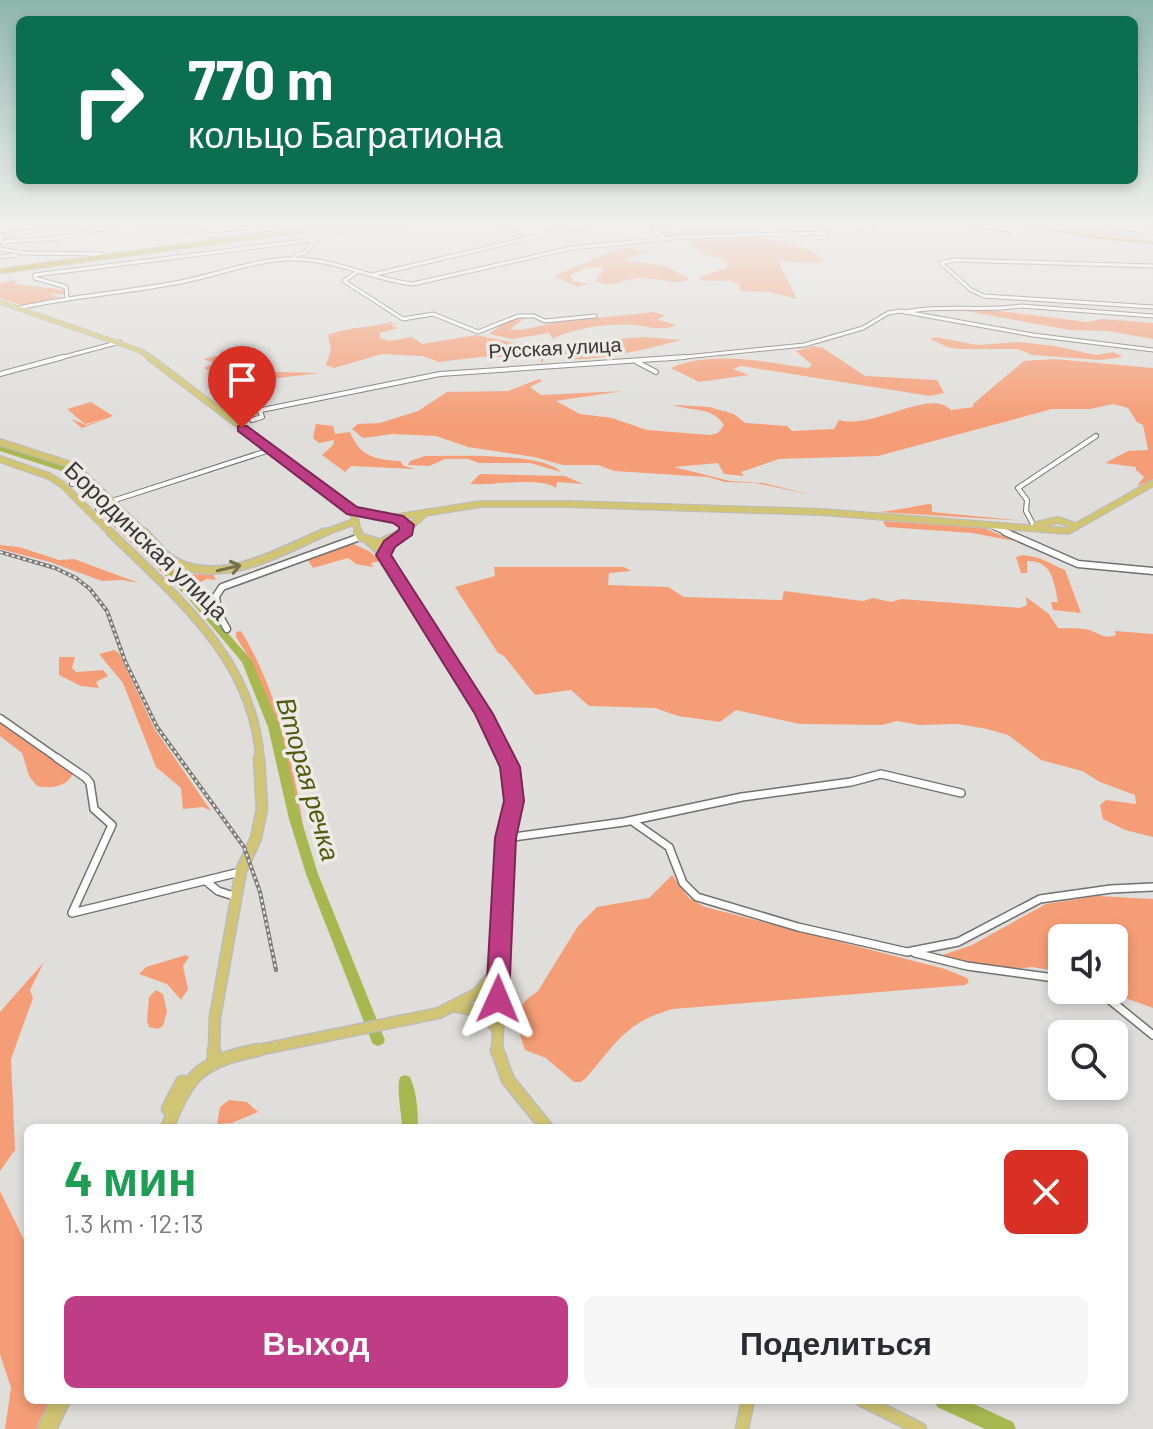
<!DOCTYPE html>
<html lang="ru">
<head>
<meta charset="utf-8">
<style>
	body { margin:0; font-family:Barlow,sans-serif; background:#f7f7f7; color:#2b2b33; height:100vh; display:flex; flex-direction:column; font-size:30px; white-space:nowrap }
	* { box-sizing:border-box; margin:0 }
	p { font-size:26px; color:#7c7c81 }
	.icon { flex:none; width:44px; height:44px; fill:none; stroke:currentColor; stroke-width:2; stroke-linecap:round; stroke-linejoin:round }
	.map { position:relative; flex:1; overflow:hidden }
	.panel { position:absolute; left:24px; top:1124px; width:1104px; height:280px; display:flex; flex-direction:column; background:#fff; border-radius:12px; box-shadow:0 4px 12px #0003 }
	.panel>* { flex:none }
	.guide { position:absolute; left:16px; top:16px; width:1122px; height:168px; border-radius:12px; box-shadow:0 4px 12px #0003; background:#0b6e4f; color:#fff; overflow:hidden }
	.buttons { position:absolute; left:1048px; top:924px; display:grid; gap:16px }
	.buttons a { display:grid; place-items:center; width:80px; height:80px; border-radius:12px; background:#fff; box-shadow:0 4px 12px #0003; font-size:40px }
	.pin { position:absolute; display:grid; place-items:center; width:68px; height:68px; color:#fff; margin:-82px -34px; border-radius:50% 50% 50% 0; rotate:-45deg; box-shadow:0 0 8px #0007 }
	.pin .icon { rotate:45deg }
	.me { position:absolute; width:88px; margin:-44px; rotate:1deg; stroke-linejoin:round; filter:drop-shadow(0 0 6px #0008) }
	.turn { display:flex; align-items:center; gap:28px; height:168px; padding:0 40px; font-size:36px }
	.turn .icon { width:104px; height:104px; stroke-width:2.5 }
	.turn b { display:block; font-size:56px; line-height:68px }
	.round { display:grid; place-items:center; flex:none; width:84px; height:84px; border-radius:12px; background:#f7f7f7 }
	.summary { display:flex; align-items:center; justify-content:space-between; height:136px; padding:0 40px }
	h1 { font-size:48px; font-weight:700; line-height:60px; color:#1e9e55 }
	.cta { display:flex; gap:16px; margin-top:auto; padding:16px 40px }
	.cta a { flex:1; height:92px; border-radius:12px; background:#bf3d86; color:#fff; font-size:32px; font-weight:700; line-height:92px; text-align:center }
	.cta a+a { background:#f7f7f7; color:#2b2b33 }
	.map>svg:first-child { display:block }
	.green { fill:#f59d76 }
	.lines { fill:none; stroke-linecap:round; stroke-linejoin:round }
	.stream { stroke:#879249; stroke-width:2 }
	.river { fill:#a8b851; fill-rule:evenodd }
	.minor-far3-casing { stroke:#73716e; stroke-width:5 }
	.minor-far2-casing { stroke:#73716e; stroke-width:6 }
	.minor-far1-casing { stroke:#73716e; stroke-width:9 }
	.minor-casing { stroke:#73716e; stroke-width:10 }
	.major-far4-casing { stroke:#bcbbbb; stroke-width:6 }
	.major-far3-casing { stroke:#bcbbbb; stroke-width:8 }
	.major-far2-casing { stroke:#bcbbbb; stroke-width:10 }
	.major-far1-casing { stroke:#bcbbbb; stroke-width:13 }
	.major-casing { stroke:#bcbbbb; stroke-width:15 }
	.highway-casing { stroke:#bcbbbb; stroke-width:7 }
	.minor-far3 { stroke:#fff; stroke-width:3 }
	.minor-far2 { stroke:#fff; stroke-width:4 }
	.minor-far1 { stroke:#fff; stroke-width:6 }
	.minor { stroke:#fff; stroke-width:7 }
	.major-far4 { stroke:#d1c474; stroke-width:4 }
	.major-far3 { stroke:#d1c474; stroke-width:6 }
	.major-far2 { stroke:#d1c474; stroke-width:7 }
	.major-far1 { stroke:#d1c474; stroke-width:10 }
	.major { stroke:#d1c474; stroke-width:12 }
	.highway { stroke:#b39d17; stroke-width:5 }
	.rail-casing { stroke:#7b7a78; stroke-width:4 }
	.rail { stroke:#eeebe7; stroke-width:2; stroke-dasharray:3; stroke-linecap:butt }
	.oneway { stroke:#76704f }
	.route { fill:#bf3d86; stroke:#7c2857; stroke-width:2 }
	.labels { text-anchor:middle; stroke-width:7; stroke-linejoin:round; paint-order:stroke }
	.far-street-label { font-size:20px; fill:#393837; stroke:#eeebe7 }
	.street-label { font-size:24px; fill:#393837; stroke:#eeebe7 }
	.water-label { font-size:26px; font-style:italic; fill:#515b10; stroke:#eeebe7 }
</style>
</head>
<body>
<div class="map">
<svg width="1153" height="1429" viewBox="0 0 1153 1429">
	<rect width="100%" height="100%" fill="#e0deda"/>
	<!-- green -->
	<g class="green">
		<path d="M722,223L749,224L761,233L665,237L658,232L691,231L694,227L688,225L692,224Z"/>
		<path d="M1014,223L1120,233L1153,241V245L1089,239Z"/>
		<path d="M734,237C765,237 799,239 824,260L818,263L778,261L797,299L770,292L739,291L740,285L731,281L700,280L699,277L726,268L727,262L700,252L686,240Z"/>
		<path d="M623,247L650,252L623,260L667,266L689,279C671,287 657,276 639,278C622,279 614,289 596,281L604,268L587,267L571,275L572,281L588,284L577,287L554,276Z"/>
		<path d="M17,280L13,284L66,290V295L47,293L58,297L24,306L0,298V283Z"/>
		<path d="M985,309L1087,322L1102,319L1153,323V339L1108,331L1070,330L960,310Z"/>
		<path d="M653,312L665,315L658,320L677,325C662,332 648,326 633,325C608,323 574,328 553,339L549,333L512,339L489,334C501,326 510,317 525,318L510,329L521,330L558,322Z"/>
		<path d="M391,322L393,323L382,327L398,323L392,326L398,328L380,333V338L389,341L412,337L422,344L476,335L515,343L548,344L542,364L539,357H480L439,362L423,356L382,354L334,368L326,365L331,350L328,335C351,326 371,328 391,322Z"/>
		<path d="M644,337L681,340C656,347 575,368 554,355L555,346L559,343Z"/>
		<path d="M936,337L977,345L1019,342L1054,346L1096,355L1113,352L1123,357L1100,360L1033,355L1017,349H958L947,347L930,339Z"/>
		<path d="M813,346L823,348L865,376L937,380L944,393L930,396L741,366L733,369L749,375L699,382L671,368C710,350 767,362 808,368L812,365L796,351Z"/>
		<path d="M216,356L240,379L255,375L242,364L258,360L251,364L276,372L320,373L254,381L243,387L225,386L211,372L204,368L214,363L203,359Z"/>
		<path d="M1054,359L1153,368V480L1137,486L1144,477L1136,470V467L1105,463L1128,451L1148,450L1143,425L1137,422L1128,408L1113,404L1090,409H1052L878,456L779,459L741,472L744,476L724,474L718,463L674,467L730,481L763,483L812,495L756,483L725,482L708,477L614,471L598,465H563L534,457L468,447L436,436L392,434L363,438L352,429L358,424L380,423L418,411L447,392L508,391L539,379L542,381L530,387L541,395L623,391L556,401L580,414L612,418L647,430L710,435L718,433L724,425C714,407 690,411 673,405H676L709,407L734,414L745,423L787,426L792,431L834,429L839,420C873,430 930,387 951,410L973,407V404L1024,361Z"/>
		<path d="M91,402L113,416L82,428L71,419L86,425L104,419L85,424L67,409Z"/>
		<path d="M316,424L333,426L335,434L350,432C360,457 376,460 400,461L404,466L415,469L351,466L345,472L322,455L333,445L334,440L319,443L313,438Z"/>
		<path d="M425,456C453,456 543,452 561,472L530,463H479L468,459H445L429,466L408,465L410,461Z"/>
		<path d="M480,474L565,476L583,484L557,482L556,488C540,476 491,486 470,484Z"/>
		<path d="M929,504L932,505V512L1027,521L879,512C898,510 910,507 929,504Z"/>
		<path d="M116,510L174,565L171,568C187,575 198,575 213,574L216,580L207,579L181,591L101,514Z"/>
		<path d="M883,521L984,528L1015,541L972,533L886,527Z"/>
		<path d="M349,542L369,551L381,561L371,563L373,567L356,564L348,558L313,568L306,557Z"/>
		<path d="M0,545L19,547L59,560L74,559L139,583L122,580L102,581L50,562L0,549Z"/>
		<path d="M1023,555C1043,557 1048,563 1065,570L1081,613L1053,610L1051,602H1058C1054,581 1052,560 1027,561V573H1021L1016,557Z"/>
		<path d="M494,567H624L631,571L609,573L608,585L668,587L684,597L782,600L784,591L863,601L873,598L891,602L901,599L1020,608L1027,605L1026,597L1049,614L1058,628C1068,629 1083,627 1092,631C1101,635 1105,639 1116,635L1115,631L1153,634V837L1125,830L1103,819L1100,805L1106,800L1136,804L1135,795L1100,782L1082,771L1041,760L1008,735L987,729L958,724L919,725L897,721L882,725L800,724L736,710L720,722L678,716L655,708L589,706L571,690L535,695L504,656L498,653L455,587L495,576Z"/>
		<path d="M241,631C279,693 293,765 305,836H302C287,766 276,697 236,637V632Z"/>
		<path d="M114,650L119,653L154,728L211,811L203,807L183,809L181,788L156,767L123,683L99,654Z"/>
		<path d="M59,657H75L72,668L76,672L103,670L108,676L96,682L99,688L81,686L59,675Z"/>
		<path d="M0,722L73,774C66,787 51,789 37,786L29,776L22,753L0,736Z"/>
		<path d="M672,875L689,898L705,907L945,969L967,978L969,982L965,985L673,1009C627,1021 616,1043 587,1077L581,1082H574L546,1058L525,1050L520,1035V1008L527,999L538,991L578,926L597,907L649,898Z"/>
		<path d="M1097,896L1153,899V1008L1103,990H1114V938H1062V972L1032,967L1000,971L940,956L972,945L1046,904Z"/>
		<path d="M186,955L189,957L183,966L188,989L181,1000L167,984L139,974L146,967Z"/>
		<path d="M44,962L30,990L33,998L11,1059L15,1150L0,1171V1012Z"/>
		<path d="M156,990L163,994L167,1011L163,1026L158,1029L149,1027L147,1021L149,997Z"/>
		<path d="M229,1100L247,1102L258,1112L232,1123L217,1124L220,1107Z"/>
		<path d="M0,1191L28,1248V1400H49L36,1429H5L11,1388L0,1354Z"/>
	</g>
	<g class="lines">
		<!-- stream -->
		<path class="stream" d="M1016,223L1084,236L1153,243"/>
		<!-- river -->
		<g class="river">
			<path d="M0,446L68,467L193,593L252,661L280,727L301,819L318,874L385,1040L383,1044L378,1046L373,1044L371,1040L306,874L289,819L268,727L242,662L187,597L62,471L0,451Z"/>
			<path d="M405,1075L410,1077C417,1093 418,1111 418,1128H402C402,1113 396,1089 400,1077Z"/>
			<path d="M935,1400H965L1013,1422L1016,1429H985L937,1407Z"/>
		</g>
		<defs>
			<g id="minor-far3">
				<path d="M134,223L176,227L210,236L312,223"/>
				<path d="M510,223L500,227L519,236"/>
				<path d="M968,223L974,229L1007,234"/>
				<path d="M1098,223L1153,233"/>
				<path d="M1127,223L1153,229"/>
				<path d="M864,231L871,230L867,223"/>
				<path d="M664,238L654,230L672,223"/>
				<path d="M0,242L59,238L124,223"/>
				<path d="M0,242L2,236L74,223"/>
				<path d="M0,249L24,253L102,254"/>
				<path d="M294,256L306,252L319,235L359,226L376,229L409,223"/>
				<path d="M0,257L16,255"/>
				<path d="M1153,266L954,260L941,263L971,290L984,296L1153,307"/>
				<path d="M358,271L344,281L403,319L433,314L478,332L518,316H534L545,321L595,316"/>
				<path d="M35,275L312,240"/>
				<path d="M35,275V278L66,287L67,297"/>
				<path d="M372,275L593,223"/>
				<path d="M19,308C71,296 123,293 175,283C211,277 253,260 288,259C332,257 370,279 413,284L572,248L684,237L827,233"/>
				<path d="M905,312C944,304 982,312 1021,306L1153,316"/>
				<path d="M56,359L120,342"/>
				<path d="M665,359L804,345L863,328L888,313L900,311L1033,335L1153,350"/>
			</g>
			<g id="minor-far2">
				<path d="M637,362L656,372"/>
				<path d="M0,374L63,357"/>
				<path d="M227,417L440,374L685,357"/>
				<path d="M252,420L262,417L260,410"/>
				<path d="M72,484L89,479"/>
				<path d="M112,501L270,450"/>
				<path d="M98,509L115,503"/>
				<path d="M989,525L1009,534"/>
				<path d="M1034,526L1026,511L1027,500L1018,488L1096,436"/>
			</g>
			<g id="minor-far1">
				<path d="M1005,532L1078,564L1153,571"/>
				<path d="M227,629L218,613L216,596L222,587L360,537"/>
				<path d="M0,718L60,760"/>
			</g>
			<g id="minor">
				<path d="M57,758L86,778L90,783L94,809L112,825L72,913L240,872"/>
				<path d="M632,821L669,847L683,883L697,897L798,927L907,952L958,942L1040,899L1111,889L1153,887"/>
				<path d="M506,838L624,822L742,797L851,782L881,774L961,793"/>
				<path d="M206,881L218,891L237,897"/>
				<path d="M915,953L967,966L1062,979"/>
				<path d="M1090,990L1105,996L1153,1035"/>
			</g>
			<path id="major-far4" d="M0,302L141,351L152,359"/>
			<g id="major-far3">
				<path d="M149,357L352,511L382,518"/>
				<path d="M0,442L75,466L146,534"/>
				<path d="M0,459L49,476L63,485L112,534"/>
				<path d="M354,517L359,534"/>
				<path d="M392,518L481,504H568L822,512L1068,531L1153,483"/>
				<path d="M1036,525L1058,520L1073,525"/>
				<path d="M321,534L356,521"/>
				<path d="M402,534L423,515"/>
			</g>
			<g id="major-far2">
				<path d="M110,532C177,598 254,659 260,760"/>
				<path d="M144,532C153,541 164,556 176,562C224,586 281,551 325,532"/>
				<path d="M358,532L360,537L380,543L404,532"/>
				<path d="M369,541L384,555L496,734L507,760"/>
			</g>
			<g id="major-far1">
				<path d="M457,1007L482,1012L496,1027"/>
				<path d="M214,1052L215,1017L241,871L256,838L262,809L259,758"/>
				<path d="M248,1052L439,1013L478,993L498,969"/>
				<path d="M497,1052L506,838L514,800L506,758"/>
			</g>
			<g id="major">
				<path d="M497,1050L508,1080L547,1128"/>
				<path d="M214,1061V1050"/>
				<path d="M168,1109L182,1082"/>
				<path d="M167,1128C189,1074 199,1062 258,1050"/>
				<path d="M862,1400L920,1429"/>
				<path d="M44,1429L57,1400"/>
				<path d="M50,1429L64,1400"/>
				<path d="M742,1429L748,1400"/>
			</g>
			<path id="highway" d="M0,271L357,223"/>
		</defs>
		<!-- minor-far3 casing -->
		<use href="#minor-far3" class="minor-far3-casing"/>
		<!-- minor-far2 casing -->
		<use href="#minor-far2" class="minor-far2-casing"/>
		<!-- minor-far1 casing -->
		<use href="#minor-far1" class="minor-far1-casing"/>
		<!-- minor casing -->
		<use href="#minor" class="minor-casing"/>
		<!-- major-far4 casing -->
		<use href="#major-far4" class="major-far4-casing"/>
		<!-- major-far3 casing -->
		<use href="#major-far3" class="major-far3-casing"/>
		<!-- major-far2 casing -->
		<use href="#major-far2" class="major-far2-casing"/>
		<!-- major-far1 casing -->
		<use href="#major-far1" class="major-far1-casing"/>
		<!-- major casing -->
		<use href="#major" class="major-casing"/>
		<!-- highway casing -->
		<use href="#highway" class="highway-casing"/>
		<!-- minor-far3 -->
		<use href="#minor-far3" class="minor-far3"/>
		<!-- minor-far2 -->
		<use href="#minor-far2" class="minor-far2"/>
		<!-- minor-far1 -->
		<use href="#minor-far1" class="minor-far1"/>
		<!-- minor -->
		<use href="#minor" class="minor"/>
		<!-- major-far4 -->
		<use href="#major-far4" class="major-far4"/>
		<!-- major-far3 -->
		<use href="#major-far3" class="major-far3"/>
		<!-- major-far2 -->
		<use href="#major-far2" class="major-far2"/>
		<!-- major-far1 -->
		<use href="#major-far1" class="major-far1"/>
		<!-- major -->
		<use href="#major" class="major"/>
		<!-- highway -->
		<use href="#highway" class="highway"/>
		<defs>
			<path id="rail" d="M0,552L55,568L76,578L90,589L107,611L125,661L157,727L244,847L260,892L276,970"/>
		</defs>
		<!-- rail casing -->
		<use href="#rail" class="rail-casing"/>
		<!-- rail -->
		<use href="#rail" class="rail"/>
	</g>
	<!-- one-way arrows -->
	<defs><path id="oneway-shaft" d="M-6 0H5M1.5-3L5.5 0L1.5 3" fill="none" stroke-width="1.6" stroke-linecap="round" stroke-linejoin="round" transform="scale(2)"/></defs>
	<use class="oneway" href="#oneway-shaft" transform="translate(229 568) rotate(-13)"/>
	<!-- sky -->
	<linearGradient id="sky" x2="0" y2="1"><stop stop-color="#8eb6ac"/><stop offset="0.53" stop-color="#f1f0ee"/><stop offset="1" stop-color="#f1f0ee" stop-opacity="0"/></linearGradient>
	<rect width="1153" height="423" fill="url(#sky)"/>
	<!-- route -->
	<path class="route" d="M238,426H247L357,507L403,516L414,525L412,535L395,547L391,555L493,714L520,767L524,801L516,838L509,999L506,1005L498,1008L489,1005L486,999L495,838L504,801L500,767L475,714L376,555L384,541L399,530V527L393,523L347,514L238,431Z"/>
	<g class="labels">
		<!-- far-street labels -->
		<g class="far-street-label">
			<text transform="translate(555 348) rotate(-3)" y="7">Русская улица</text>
		</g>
		<!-- street labels -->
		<g class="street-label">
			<text transform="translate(146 541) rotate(44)" y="8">Бородинская улица</text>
		</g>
		<!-- water labels -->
		<g class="water-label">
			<text transform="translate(308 779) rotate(74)" y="9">Вторая речка</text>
		</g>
	</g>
</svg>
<div class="buttons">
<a><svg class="icon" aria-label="sound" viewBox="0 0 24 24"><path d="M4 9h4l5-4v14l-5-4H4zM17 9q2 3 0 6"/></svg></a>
<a><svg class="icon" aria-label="search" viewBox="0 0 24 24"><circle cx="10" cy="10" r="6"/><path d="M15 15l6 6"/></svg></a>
</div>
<div class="pin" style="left:242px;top:428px;background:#d93025"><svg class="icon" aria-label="arrive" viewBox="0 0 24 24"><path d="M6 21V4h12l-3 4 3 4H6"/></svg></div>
<svg class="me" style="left:498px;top:999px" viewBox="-20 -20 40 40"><path d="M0-17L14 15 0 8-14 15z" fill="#bf3d86" stroke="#fff" stroke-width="4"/></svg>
<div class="guide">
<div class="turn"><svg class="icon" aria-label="right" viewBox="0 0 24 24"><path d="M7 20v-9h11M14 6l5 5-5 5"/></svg><div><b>770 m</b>кольцо Багратиона</div></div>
</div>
<section class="panel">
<div class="summary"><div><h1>4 мин</h1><p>1.3 km · 12:13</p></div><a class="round" style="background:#d93025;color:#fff"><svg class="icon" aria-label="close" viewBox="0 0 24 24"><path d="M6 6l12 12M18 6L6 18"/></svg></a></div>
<div class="cta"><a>Выход</a><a>Поделиться</a></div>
</section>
</div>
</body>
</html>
